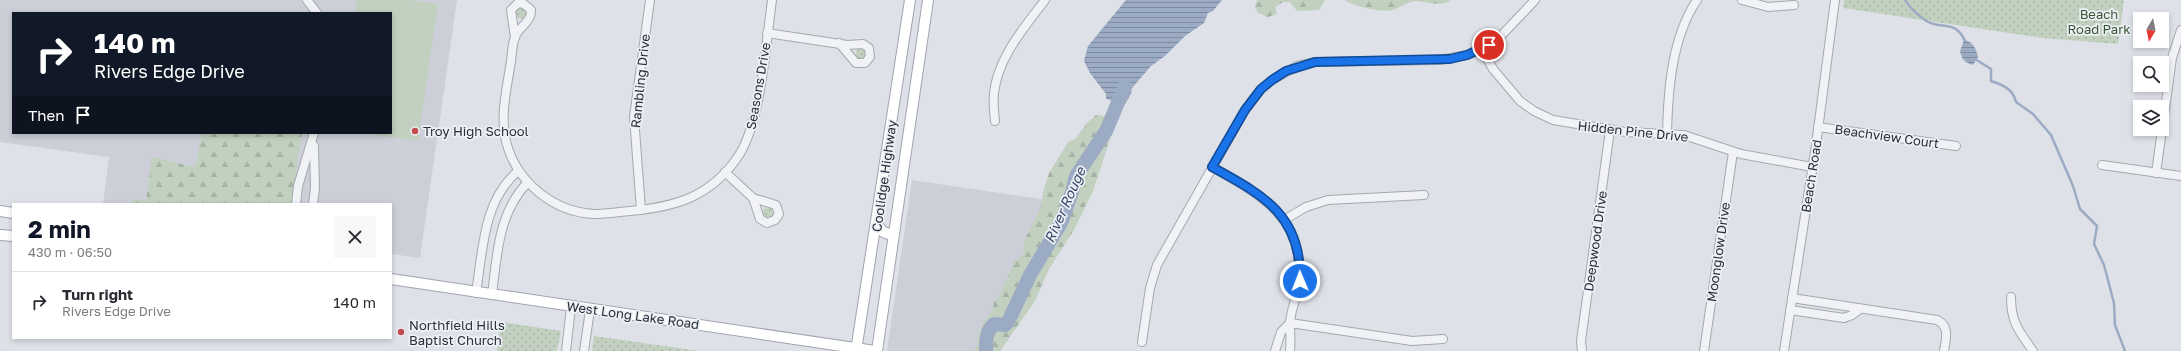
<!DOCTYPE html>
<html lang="en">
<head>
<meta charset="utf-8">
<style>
	body { margin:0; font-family:"Golos Text",sans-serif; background:#f7f7f7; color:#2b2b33; height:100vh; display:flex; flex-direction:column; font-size:15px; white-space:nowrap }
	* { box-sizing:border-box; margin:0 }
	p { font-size:13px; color:#7c7c81 }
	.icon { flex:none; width:22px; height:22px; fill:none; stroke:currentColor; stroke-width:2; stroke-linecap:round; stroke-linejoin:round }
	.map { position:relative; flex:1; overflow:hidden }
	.details { position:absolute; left:12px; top:203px; width:380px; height:136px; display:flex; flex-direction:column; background:#fff; border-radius:0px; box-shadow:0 2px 6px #0003 }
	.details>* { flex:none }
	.hud { position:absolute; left:12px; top:12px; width:380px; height:122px; border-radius:0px; box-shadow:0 2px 6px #0003; background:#111827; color:#fff; overflow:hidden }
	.needle { width:26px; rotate:190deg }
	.tools { position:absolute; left:2133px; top:12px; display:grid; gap:8px }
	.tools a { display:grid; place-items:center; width:36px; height:36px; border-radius:0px; background:#fff; box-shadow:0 2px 6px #0003; font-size:20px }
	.pin { position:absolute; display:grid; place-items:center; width:34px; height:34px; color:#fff; margin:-17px; border:2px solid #fff; border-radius:50%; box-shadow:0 1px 4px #0007 }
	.me { position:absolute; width:44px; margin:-22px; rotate:359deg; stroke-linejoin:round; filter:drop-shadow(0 0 3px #0008) }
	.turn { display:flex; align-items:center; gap:14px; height:84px; padding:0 16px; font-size:18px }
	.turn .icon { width:52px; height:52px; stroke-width:2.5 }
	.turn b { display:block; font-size:28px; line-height:34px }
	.then { display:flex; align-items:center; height:38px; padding:0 16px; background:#0003; gap:8px; font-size:15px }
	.round { display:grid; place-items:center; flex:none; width:42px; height:42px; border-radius:0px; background:#f7f7f7 }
	.summary { display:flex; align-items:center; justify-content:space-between; height:68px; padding:0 16px }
	h1 { font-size:24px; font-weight:700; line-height:30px; color:#111827 }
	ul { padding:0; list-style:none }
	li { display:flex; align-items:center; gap:12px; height:60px; padding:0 16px; border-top:1px solid #e1e1e2 }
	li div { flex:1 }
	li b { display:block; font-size:15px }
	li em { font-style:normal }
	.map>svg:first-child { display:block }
	.built { fill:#cdcfd8; fill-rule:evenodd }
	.green { fill:url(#green-dots) }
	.forest { fill:url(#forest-firs) }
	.pitch { fill:#c2d0c0 }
	.water { fill:url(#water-rules) }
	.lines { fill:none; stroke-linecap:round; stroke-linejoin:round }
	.stream { stroke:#9cabc4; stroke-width:2.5 }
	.river { stroke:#9cabc4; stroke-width:14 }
	.minor-casing { stroke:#a4a8b0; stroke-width:10 }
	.major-casing { stroke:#9fa4b1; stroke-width:12 }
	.minor { stroke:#f1f2f5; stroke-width:8 }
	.major { stroke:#fff; stroke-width:10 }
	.route-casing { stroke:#114b97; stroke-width:10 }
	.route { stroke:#1a73e8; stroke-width:7 }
	.poi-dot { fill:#c34c50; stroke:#edf0f4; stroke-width:1.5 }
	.labels { text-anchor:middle; stroke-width:3.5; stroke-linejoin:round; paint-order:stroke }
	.park-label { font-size:13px; fill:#395737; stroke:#edf0f4 }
	.street-label { font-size:13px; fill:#292e3c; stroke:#edf0f4 }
	.poi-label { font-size:13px; fill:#292e3c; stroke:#edf0f4; text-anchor:start }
	.water-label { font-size:14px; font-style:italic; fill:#36486d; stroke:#edf0f4 }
</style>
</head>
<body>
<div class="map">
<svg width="2181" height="351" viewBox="0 0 2181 351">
	<defs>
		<pattern id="green-dots" width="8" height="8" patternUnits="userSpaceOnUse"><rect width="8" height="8" fill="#c2d0c0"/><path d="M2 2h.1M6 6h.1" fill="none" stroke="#a7b3a6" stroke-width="1.8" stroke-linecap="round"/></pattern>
		<pattern id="forest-firs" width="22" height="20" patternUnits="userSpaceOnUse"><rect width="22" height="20" fill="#c2d0c0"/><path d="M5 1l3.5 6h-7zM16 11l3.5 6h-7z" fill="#a7b3a6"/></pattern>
		<pattern id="water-rules" width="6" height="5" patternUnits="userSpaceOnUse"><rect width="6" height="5" fill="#9cabc4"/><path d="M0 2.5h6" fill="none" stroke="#7f8ca0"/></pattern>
	</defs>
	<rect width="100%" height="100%" fill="#dee1e7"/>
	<!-- built -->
	<g class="built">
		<path d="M0,0H457L420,258L391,254V204H103L109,157L0,142ZM13,13H391V133H13Z"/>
		<path d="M912,180L1068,203L1008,322L1001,351H887Z"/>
	</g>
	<!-- green -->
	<g class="green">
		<path d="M1844,0H2124L2118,44L2043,38L1843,8Z"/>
		<circle cx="521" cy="13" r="5.5"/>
		<circle cx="861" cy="54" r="5.5"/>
		<circle cx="768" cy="213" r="5.5"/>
		<path d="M501,322L561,331L557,351H497Z"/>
		<path d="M594,336L699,351H592Z"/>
	</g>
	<!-- forest -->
	<g class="forest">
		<path d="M1257,0H1325L1319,10L1297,11L1290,2H1283L1275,7L1277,14L1268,17L1258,13L1255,7Z"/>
		<path d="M1345,0H1451C1439,8 1428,1 1415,1C1407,2 1400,8 1392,10C1383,13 1352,6 1345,0Z"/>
		<path d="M1096,115L1117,118L1093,191L1075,228L1049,269L1035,301L1000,351H975L982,324L992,311L995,299L999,298C1003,284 1011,272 1015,259L1020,258L1024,252V242L1041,206L1043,192L1049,173L1068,142L1075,139L1087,123Z"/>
		<path d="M202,133H302L291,204H132L133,200H146L152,157L195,167Z"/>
	</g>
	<!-- pitch -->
	<path class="pitch" d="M357,0H408L438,4L418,141L363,133H391V13H355Z"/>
	<!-- water -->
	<g class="water">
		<path d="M1126,0H1222L1213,11L1208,13L1204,23L1185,36L1165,56L1151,66L1132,88L1131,94L1125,104L1106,99V94L1090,73L1084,61L1088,46Z"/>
		<path d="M1964,40C1973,41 1976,49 1978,57L1973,65C1964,62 1962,60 1960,51Z"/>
	</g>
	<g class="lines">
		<!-- stream -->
		<g class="stream">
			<path d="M1905,0C1909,7 1918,15 1925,20C1940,31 1955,18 1965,41"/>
			<path d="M1975,59L1991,69V81C2003,85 2013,89 2016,102L2033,114L2051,135L2073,186L2080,209L2097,226L2094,244L2104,265L2114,303L2115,325L2125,351"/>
		</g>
		<!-- river -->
		<path class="river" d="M986,351C986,341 986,331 994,324L1005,325L1008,322L1030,275L1061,223L1072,192L1076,176L1106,131L1125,86"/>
		<defs>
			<g id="minor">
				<path d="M307,0L317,13"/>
				<path d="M1742,0L1768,7L1794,5"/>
				<path d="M767,33L847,45L863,44L869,48L870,57L865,63H856L839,43"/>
				<path d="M515,38L511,10L518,3L524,4L531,10C532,22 519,26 515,37C512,44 512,54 511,61C507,88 499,118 507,145C518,183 554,212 594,214C606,214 618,212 630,211C675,207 710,197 737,158C761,125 766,43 772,0"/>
				<path d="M1482,49L1493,69L1520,101L1534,111L1553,120L1626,132L1684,135L1741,154L1812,167"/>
				<path d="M995,121C994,112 993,102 994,93C998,57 1024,28 1045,0"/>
				<path d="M1818,127L1956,146"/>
				<path d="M1667,134C1668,89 1672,37 1697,0"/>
				<path d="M2102,165L2181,176"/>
				<path d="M1212,167C1261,195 1304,217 1299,282C1298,296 1290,310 1290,324C1290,333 1291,341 1290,351"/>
				<path d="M725,172L753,198L760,219L767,223L775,220L779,214L776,205L753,198"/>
				<path d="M2156,173L2172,58L2181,30"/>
				<path d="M296,204L298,186L314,133"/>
				<path d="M313,204L315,188L314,146"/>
				<path d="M641,210L634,117L650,0"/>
				<path d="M1284,220L1306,207L1328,200L1424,195"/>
				<path d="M476,293C483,249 483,201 518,171"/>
				<path d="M492,295C497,255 498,213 528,182"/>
				<path d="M2011,297C2011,323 2019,331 2033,351"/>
				<path d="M1792,298L1937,320C1950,326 1946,339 1944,351"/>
				<path d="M1790,310L1844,318L1852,315L1860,309"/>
				<path d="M1290,323L1412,341L1443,339"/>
				<path d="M1142,342L1150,288L1157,265L1245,110L1261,89L1272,80L1297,66L1315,62L1439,60L1467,55L1482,49L1499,38L1535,0"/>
				<path d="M566,351L571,307"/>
				<path d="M584,351L590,310"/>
				<path d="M1275,351L1281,332L1290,323"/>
				<path d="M1582,351L1581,341L1610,130"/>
				<path d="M1704,351L1733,152"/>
				<path d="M1784,351L1816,145L1835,0"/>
			</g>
			<g id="major">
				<path d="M0,211L13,213"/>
				<path d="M877,222C879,230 885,235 894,234"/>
				<path d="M0,235L13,236"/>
				<path d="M391,279L875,351"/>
				<path d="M856,351L910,0"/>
				<path d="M877,351L928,0"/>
			</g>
		</defs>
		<!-- minor casing -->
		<use href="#minor" class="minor-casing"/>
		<!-- major casing -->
		<use href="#major" class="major-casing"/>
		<!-- minor -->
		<use href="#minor" class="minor"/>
		<!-- major -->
		<use href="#major" class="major"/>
	</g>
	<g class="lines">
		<defs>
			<path id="route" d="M1300,281C1302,215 1263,195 1212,167L1245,110L1261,89L1272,80L1286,71L1315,62L1450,59L1467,55L1489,45"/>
		</defs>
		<!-- route casing -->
		<use href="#route" class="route-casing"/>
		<!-- route -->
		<use href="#route" class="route"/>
	</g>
	<!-- markers -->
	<g class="poi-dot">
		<circle cx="415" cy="131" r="4"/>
		<circle cx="401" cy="332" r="4"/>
	</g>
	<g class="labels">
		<!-- park labels -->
		<g class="park-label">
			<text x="2099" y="19">Beach<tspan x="2099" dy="15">Road Park</tspan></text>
		</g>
		<!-- street labels -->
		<g class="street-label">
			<text transform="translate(640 81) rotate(-84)" y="5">Rambling Drive</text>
			<text transform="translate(758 86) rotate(-80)" y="5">Seasons Drive</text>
			<text transform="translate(1633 131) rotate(6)" y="5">Hidden Pine Drive</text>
			<text transform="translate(1887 136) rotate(8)" y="5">Beachview Court</text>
			<text transform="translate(884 176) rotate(-82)" y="5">Coolidge Highway</text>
			<text transform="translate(1811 176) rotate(-81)" y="5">Beach Road</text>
			<text transform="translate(1595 241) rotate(-82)" y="5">Deepwood Drive</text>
			<text transform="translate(1718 252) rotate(-82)" y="5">Moonglow Drive</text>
			<text transform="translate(633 315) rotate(8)" y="5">West Long Lake Road</text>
		</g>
		<!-- poi labels -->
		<g class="poi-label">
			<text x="423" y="136">Troy High School</text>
			<text x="409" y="330">Northfield Hills<tspan x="409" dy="15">Baptist Church</tspan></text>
		</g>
		<!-- water labels -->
		<g class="water-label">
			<text transform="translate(1065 205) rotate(-66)" y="5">River Rouge</text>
		</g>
	</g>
</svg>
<div class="tools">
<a><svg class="needle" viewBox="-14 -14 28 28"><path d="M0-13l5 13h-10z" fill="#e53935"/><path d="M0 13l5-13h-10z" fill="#7c7c81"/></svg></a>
<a><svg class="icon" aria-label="search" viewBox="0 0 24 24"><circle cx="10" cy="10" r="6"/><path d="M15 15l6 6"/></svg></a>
<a><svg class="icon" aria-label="layers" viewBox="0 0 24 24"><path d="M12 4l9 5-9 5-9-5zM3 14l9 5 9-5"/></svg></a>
</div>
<div class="pin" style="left:1489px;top:45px;background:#d93025"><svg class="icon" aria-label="arrive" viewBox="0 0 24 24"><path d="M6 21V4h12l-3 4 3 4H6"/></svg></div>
<svg class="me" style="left:1300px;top:281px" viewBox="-20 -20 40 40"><circle r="17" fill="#1a73e8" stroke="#fff" stroke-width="3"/><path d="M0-11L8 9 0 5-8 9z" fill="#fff"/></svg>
<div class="hud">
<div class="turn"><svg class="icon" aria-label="right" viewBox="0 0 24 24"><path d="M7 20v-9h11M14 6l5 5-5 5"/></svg><div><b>140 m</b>Rivers Edge Drive</div></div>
<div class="then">Then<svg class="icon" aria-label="arrive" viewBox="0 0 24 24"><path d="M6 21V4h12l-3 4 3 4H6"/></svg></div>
</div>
<section class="details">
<div class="summary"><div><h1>2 min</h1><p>430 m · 06:50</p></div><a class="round"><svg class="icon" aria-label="close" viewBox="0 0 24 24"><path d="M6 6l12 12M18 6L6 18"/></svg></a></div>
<ul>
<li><svg class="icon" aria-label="right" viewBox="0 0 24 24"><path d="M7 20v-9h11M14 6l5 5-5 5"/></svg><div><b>Turn right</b><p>Rivers Edge Drive</p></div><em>140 m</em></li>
</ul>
</section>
</div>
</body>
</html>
